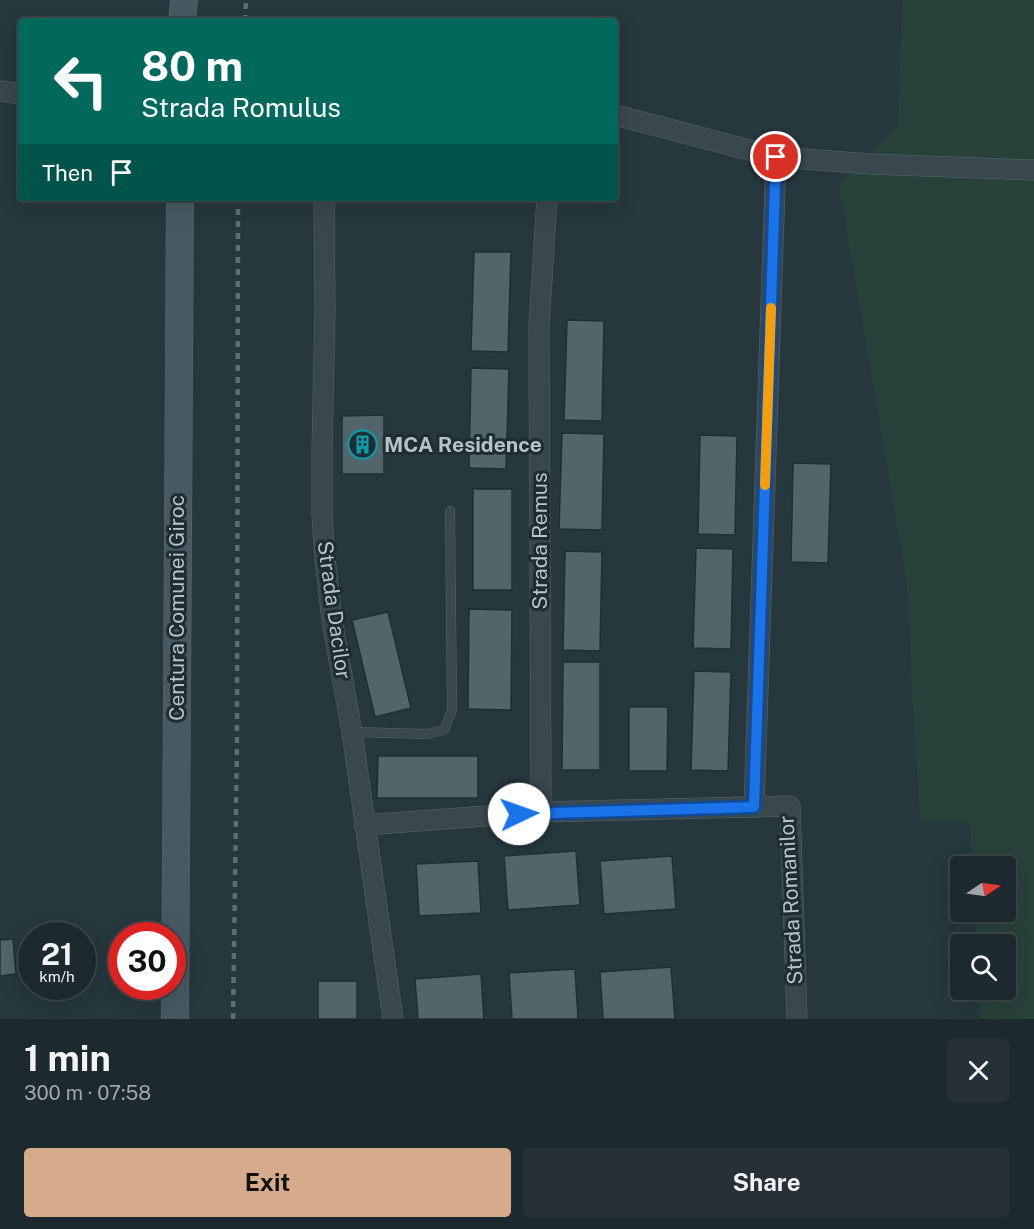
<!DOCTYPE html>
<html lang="en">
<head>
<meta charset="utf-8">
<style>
	body { margin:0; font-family:"Public Sans",sans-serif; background:#253136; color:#f1f3f6; height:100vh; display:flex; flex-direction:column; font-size:22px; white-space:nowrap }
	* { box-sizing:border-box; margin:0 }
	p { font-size:20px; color:#a0a6aa }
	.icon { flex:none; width:33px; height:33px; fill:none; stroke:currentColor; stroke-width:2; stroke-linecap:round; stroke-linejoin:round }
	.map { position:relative; height:1019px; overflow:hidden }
	.details { display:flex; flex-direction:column; background:#1c292e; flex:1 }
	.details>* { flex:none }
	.hud { position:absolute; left:18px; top:18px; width:600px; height:183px; border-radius:6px; box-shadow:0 6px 24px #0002,0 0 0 2px #3a454a; background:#00695c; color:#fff; overflow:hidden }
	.needle { width:39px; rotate:77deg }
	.tools { position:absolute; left:950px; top:856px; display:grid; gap:12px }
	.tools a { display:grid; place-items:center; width:66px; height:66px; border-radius:6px; background:#1c292e; box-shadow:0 6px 24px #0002,0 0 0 2px #3a454a; font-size:30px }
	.speed { position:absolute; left:18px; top:922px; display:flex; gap:12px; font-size:30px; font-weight:700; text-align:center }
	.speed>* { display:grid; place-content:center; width:78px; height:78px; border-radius:50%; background:#1c292e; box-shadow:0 6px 24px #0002,0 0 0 2px #3a454a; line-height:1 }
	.speed small { font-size:15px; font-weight:400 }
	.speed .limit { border:9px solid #d22; background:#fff; color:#111 }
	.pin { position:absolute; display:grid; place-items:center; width:51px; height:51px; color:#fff; margin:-26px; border:3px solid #fff; border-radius:50%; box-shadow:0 2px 6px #0007 }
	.me { position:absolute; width:66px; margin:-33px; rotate:87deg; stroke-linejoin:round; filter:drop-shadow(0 0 4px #0008) }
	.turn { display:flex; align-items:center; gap:21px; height:126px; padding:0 24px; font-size:27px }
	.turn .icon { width:78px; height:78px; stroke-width:2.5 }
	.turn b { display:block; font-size:42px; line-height:51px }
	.then { display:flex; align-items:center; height:57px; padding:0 24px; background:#0003; gap:12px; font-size:22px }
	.round { display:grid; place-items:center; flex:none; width:63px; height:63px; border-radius:6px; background:#253136 }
	.overview { display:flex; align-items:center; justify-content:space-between; height:102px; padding:0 24px }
	h1 { font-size:36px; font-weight:700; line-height:45px }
	.button { display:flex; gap:12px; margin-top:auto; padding:12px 24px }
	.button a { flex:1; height:69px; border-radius:6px; background:#d6ab8b; color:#111; font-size:24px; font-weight:700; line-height:69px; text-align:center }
	.button a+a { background:#253136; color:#f1f3f6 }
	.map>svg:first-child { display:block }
	.green { fill:#29413b }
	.building { fill:#51656b; stroke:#202f35; stroke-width:1.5 }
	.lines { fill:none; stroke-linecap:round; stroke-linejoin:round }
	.service-casing { stroke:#57666c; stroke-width:10 }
	.minor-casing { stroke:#57666c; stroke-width:21 }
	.secondary-casing { stroke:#57666c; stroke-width:28 }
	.service { stroke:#39484e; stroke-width:9 }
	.minor { stroke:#39484e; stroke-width:20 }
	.secondary { stroke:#485961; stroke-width:27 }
	.rail { stroke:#5c6e75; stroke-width:4.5; stroke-dasharray:6 6; stroke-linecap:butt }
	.route-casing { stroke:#114b97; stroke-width:15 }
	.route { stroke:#1a73e8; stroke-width:10 }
	.slow { stroke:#f59e0b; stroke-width:10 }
	.labels { text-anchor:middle; stroke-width:6; stroke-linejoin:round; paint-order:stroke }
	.poi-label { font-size:21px; font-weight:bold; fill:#b6c3c9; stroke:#1e2d33; text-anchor:start }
	.street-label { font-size:21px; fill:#b6c3c9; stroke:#1e2d33 }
</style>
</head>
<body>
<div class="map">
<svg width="1034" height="1019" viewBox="0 0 1034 1019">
	<rect width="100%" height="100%" fill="#26373e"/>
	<!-- green -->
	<path class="green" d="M902,0H1034V1019H980L978,990H1005V945H976L974,912H1005V867H972L970,822H920L906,578L839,185L898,126Z"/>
	<!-- building -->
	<g class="building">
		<path d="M474,252H511L508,352L471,351Z"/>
		<path d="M567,320L604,321L602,421L564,420Z"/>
		<path d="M471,368L509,369L506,469L469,468Z"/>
		<path d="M384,415V474H342V416Z"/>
		<path d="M562,433L604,434L602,530L559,529Z"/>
		<path d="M700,435L737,436L735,535L698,534Z"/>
		<path d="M793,463L831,464L828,563L791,562Z"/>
		<rect x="473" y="489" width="39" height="101"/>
		<path d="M696,548L733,549L731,649L693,648Z"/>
		<path d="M565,551L602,552L600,651L563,650Z"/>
		<path d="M469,609L512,610L511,710L468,709Z"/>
		<path d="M388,612L411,708L375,717L352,620Z"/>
		<path d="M563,662H600V770H562Z"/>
		<path d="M694,671L731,672L728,771L691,770Z"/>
		<path d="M629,707H668L667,771H629Z"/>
		<path d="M378,756H478V798H377Z"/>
		<path d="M576,851L580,905L508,910L504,856Z"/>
		<path d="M672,856L676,909L604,914L600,861Z"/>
		<path d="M478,861L481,913L419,916L416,864Z"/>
		<path d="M13,939L16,974L0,976V940Z"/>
		<path d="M671,967L675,1019H603L600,972Z"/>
		<path d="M575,969L578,1019H512L509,973Z"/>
		<path d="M481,974L484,1019H418L415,979Z"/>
		<rect x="318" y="981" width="39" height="38"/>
	</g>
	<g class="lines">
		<defs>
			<path id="service" d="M352,732L427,734L444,730L452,710L450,511"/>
			<g id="minor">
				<path d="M0,91L21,94"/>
				<path d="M615,115L776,157L871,164L1034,170"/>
				<path d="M324,198L325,311L322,450V514L325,558L332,620L352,732L393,1019"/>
				<path d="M754,807L776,157"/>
				<path d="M541,812L539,327L547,198"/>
				<path d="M364,825L541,812L790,806L797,1019"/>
			</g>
			<g id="secondary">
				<path d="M182,21L184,0"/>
				<path d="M175,1019L180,198"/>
			</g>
		</defs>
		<!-- service casing -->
		<use href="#service" class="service-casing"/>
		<!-- minor casing -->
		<use href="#minor" class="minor-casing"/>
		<!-- secondary casing -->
		<use href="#secondary" class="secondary-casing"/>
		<!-- service -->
		<use href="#service" class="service"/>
		<!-- minor -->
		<use href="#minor" class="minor"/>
		<!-- secondary -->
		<use href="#secondary" class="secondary"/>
		<!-- rail -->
		<g class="rail">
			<path d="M245,21L246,0"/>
			<path d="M233,1019L237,744L238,198"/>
		</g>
	</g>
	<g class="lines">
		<defs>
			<path id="route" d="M519,814L754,807L776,157"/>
		</defs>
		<!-- route casing -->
		<use href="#route" class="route-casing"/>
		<!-- route -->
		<use href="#route" class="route"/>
		<!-- slow -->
		<path class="slow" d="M765,485L771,308"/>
	</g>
	<!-- icons -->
	<defs>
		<symbol id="building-ring" viewBox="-11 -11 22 22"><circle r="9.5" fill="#1e2d33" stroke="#0f9aa8" stroke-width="1.5"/><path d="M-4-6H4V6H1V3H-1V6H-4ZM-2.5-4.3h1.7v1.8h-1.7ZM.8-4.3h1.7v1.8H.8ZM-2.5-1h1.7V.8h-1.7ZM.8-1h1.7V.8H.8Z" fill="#0f9aa8"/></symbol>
	</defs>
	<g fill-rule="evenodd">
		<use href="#building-ring" x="346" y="428" width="33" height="33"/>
	</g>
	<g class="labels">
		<!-- poi labels -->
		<g class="poi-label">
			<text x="384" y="452">MCA Residence</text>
		</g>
		<!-- street labels -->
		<g class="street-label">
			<text transform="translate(540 541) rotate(-90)" y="7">Strada Remus</text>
			<text transform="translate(177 608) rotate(-90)" y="7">Centura Comunei Giroc</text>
			<text transform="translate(334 610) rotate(82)" y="7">Strada Dacilor</text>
			<text transform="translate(791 900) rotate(-93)" y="7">Strada Romanilor</text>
		</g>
	</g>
</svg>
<div class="tools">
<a><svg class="needle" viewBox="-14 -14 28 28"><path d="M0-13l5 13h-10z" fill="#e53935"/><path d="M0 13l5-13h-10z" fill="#a0a6aa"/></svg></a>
<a><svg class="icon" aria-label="search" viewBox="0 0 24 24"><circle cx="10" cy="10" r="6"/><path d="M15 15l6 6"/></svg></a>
</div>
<div class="speed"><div>21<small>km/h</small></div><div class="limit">30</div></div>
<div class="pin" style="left:776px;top:157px;background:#d93025"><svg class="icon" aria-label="arrive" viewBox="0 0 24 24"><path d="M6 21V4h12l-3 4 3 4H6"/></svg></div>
<svg class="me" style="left:519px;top:814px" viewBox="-20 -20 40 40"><circle r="19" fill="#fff"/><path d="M0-13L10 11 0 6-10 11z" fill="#1a73e8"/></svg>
<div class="hud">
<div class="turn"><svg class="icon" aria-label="left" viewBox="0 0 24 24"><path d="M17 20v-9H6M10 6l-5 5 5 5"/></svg><div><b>80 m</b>Strada Romulus</div></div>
<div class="then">Then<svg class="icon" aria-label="arrive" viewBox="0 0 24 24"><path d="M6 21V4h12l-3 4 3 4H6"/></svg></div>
</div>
</div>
<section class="details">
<div class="overview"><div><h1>1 min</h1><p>300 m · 07:58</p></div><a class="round"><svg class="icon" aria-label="close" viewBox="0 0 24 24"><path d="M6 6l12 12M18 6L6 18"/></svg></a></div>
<div class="button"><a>Exit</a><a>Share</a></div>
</section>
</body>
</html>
